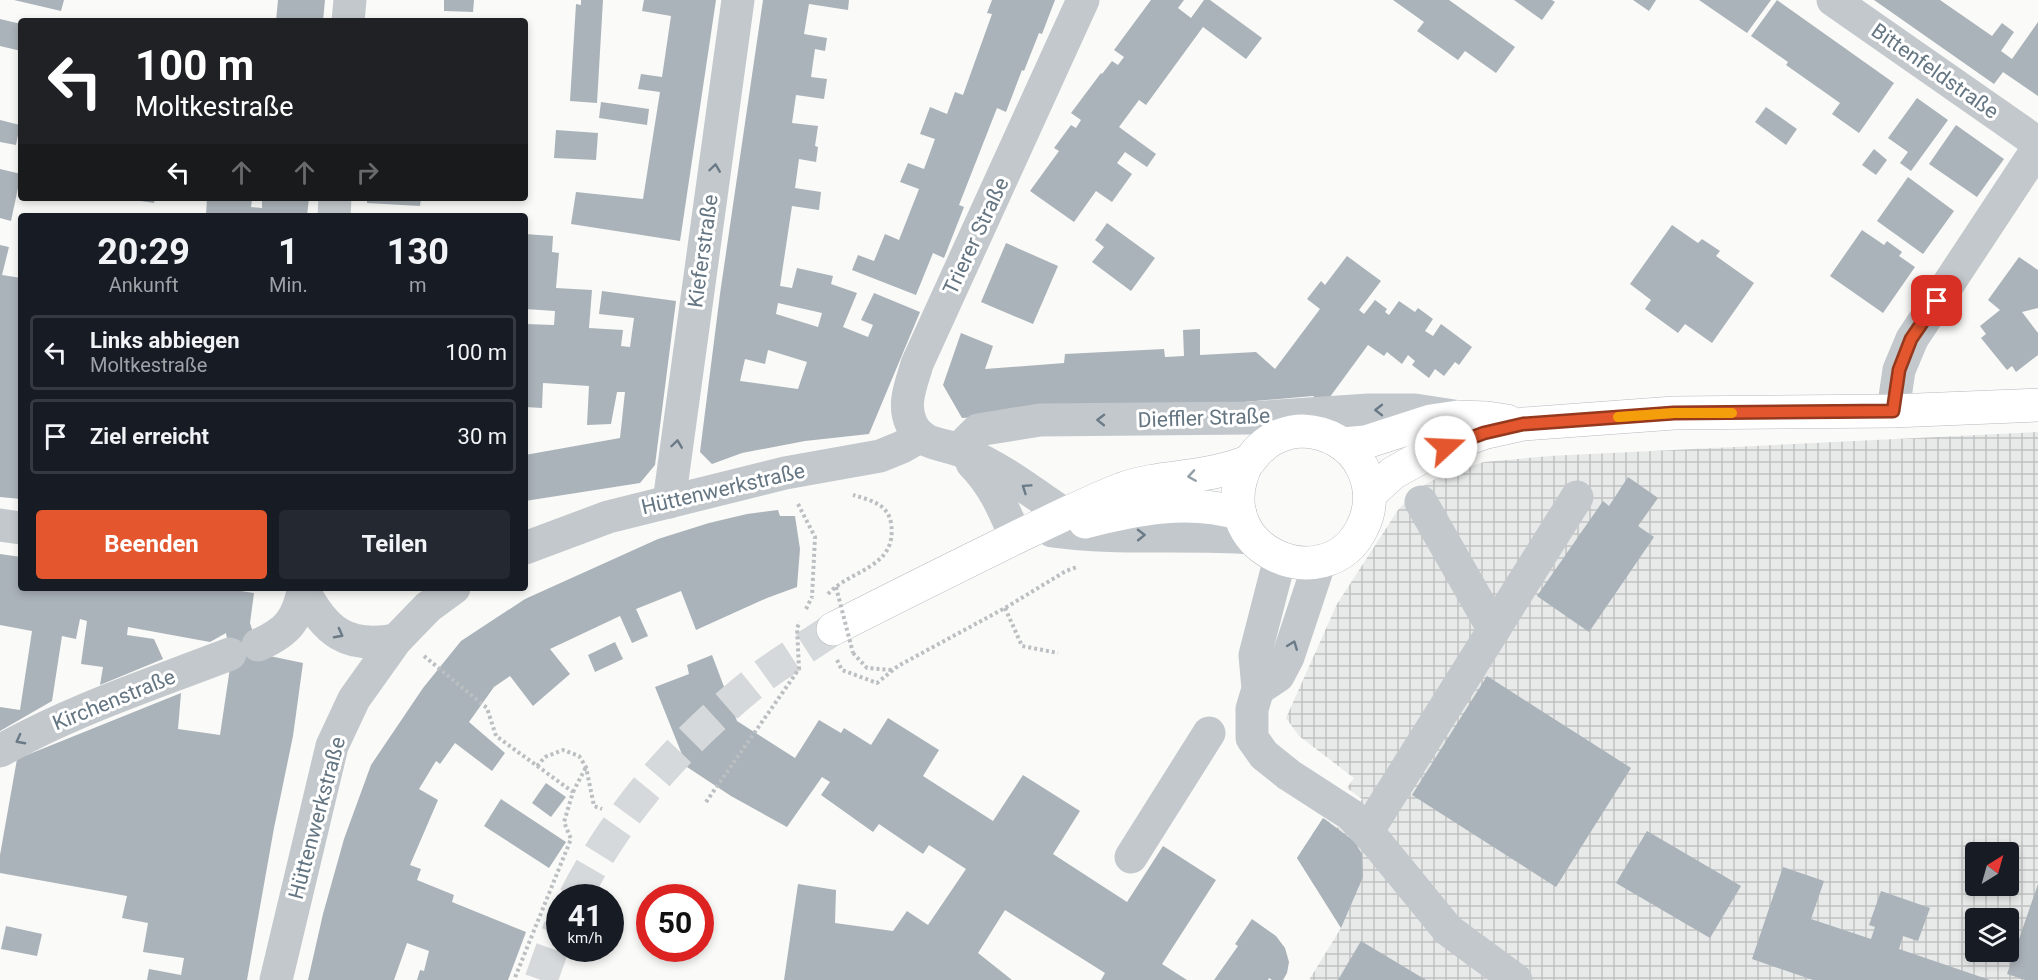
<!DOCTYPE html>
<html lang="de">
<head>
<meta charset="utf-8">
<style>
	body { margin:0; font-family:Roboto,sans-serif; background:#242831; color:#f1f3f6; height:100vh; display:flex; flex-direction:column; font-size:22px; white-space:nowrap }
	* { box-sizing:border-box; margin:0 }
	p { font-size:20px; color:#9ea1a6 }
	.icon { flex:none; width:33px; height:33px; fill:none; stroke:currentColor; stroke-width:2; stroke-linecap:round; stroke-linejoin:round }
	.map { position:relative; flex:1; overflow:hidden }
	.drawer { position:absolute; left:18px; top:213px; width:510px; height:378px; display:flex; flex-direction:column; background:#171b24; border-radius:6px; box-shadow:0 3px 9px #0003 }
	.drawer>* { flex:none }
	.hud { position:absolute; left:18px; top:18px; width:510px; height:183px; border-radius:6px; box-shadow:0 3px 9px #0003; background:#202124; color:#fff; overflow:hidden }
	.needle { width:39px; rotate:37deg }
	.controls { position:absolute; left:1965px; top:842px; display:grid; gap:12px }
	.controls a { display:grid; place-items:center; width:54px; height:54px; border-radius:6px; background:#171b24; box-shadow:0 3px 9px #0003; font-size:30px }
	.speed { position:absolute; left:546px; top:884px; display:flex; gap:12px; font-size:30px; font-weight:700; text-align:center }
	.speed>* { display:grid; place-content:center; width:78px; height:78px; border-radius:50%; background:#171b24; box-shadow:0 3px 9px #0003; line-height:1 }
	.speed small { font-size:15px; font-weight:400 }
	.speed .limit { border:9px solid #d22; background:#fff; color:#111 }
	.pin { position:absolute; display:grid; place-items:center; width:51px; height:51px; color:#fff; margin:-26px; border-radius:12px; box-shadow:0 3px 9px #0006 }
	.me { position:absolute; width:66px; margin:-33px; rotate:70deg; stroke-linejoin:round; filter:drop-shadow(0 0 4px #0008) }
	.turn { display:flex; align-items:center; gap:21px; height:126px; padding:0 18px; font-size:27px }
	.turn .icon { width:78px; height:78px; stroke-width:2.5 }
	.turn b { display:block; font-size:42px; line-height:51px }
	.lanes { display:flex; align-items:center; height:57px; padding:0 18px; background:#0003; justify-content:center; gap:30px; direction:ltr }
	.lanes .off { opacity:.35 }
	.eta { display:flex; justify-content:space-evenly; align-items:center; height:102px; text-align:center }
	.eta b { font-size:36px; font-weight:700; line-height:42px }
	.cta { display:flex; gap:12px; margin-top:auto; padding:12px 18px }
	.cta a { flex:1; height:69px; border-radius:6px; background:#e4572e; color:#fff; font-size:24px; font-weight:700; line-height:69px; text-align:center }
	.cta a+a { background:#242831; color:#f1f3f6 }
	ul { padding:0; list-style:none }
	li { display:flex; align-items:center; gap:18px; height:75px; margin:0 12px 9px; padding:0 6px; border:3px solid #363941; border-radius:6px }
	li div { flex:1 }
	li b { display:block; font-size:22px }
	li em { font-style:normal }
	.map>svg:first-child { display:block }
	.industrial { fill:url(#industrial-grid); fill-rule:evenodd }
	.building { fill:#aab3b9; fill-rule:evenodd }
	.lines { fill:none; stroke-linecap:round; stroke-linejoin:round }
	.major-tunnel { stroke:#d5d9db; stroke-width:33; stroke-dasharray:33 16; stroke-linecap:butt }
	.major-casing { stroke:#b5babe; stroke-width:34 }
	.path { stroke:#bbbfc2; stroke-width:4; stroke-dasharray:3 3; stroke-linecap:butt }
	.minor { stroke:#c3c8cc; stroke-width:33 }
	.major { stroke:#fff; stroke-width:33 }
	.path-bridge { stroke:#bbbfc2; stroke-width:4; stroke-dasharray:3 3; stroke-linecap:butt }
	.oneway { stroke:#6a7a87 }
	.oneway2 { stroke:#939fa8 }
	.route-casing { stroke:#94391e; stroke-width:15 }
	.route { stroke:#e4572e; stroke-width:10 }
	.slow { stroke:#f59e0b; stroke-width:10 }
	.labels { text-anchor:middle; stroke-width:6; stroke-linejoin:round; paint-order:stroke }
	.street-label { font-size:21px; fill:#657683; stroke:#fff }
</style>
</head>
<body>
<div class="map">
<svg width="2038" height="980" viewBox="0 0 2038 980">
	<defs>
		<pattern id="industrial-grid" width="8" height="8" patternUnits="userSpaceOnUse" patternTransform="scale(1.5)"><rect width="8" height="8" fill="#e8e9e9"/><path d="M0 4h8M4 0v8" fill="none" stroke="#c0c1c2"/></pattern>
	</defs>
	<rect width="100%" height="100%" fill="#fafaf8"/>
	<!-- industrial -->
	<path class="industrial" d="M2038,432V980H1309L1341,928L1297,858L1323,818L1339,828L1351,815L1362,799L1347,788L1354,778L1299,736L1286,718L1337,604L1398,510L1419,488L1446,473L1484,462L1550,456ZM1976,852H2008V885H1976ZM1976,918H2008V951H1976Z"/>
	<!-- building -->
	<g class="building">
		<path d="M14,0H64L61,11Z"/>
		<path d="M278,0H325L323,21H276Z"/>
		<path d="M444,0H474L473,12L444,11Z"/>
		<path d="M581,0H603L597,103L570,101L576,4L581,5Z"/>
		<path d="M644,0H716L680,241L571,224L576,192L643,199L660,92L638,89L641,74L662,77L671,16L642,11Z"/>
		<path d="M763,0H849L848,10L809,4L804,34L827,38L825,51L815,49L811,77L827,79L824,99L796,95L792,123L818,126L815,146L818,147L816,162L799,159L795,188L821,192L819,210L792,206L780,286L792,288L797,268L833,276L831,284L857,293L843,327L868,337L873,325L861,320L874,293L920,312L869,434L805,441L742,453L712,464L700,452L720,294ZM778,303L822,313L818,327L776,314ZM768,350L807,362L798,389L740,381L745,359L765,364Z"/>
		<path d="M992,0H1055L1042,34L1039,33L1024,71L1022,70L1006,112L997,108L959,205L964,207L944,258L933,253L916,295L852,270L858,255L874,261L885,234L899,240L919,189L900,182L908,163L924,169L935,139L920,134L930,107L947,114L955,92L963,95L992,14L987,13Z"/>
		<path d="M1151,0H1184L1178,8L1191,18L1204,0H1210L1262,38L1246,59L1203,27L1146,105L1139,100L1119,127L1156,154L1147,167L1125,152L1117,163L1132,174L1112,202L1096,191L1074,222L1030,191L1059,151L1054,148L1071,125L1076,128L1081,120L1071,113L1101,73L1102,74L1112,61L1118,65L1124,57L1114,50Z"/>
		<path d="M1393,0H1449L1515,47L1496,73L1465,51L1458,60L1417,31L1424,22Z"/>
		<path d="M1514,0H1552L1555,2L1542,20Z"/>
		<path d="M1633,0H1656L1649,11Z"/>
		<path d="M1699,0H1771L1747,33Z"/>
		<path d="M1777,0L1894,83L1859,133L1832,114L1840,103L1786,65L1788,62L1751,36Z"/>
		<path d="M1874,0H1940L1992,36L2002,23L2014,32L2001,51L2012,59L2038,22V96L2003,72L1994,84Z"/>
		<path d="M0,19L21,24V51L0,46Z"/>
		<path d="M1917,98L1948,120L1911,171L1900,163L1908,152L1888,138Z"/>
		<path d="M601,102L649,109L647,125L599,118Z"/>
		<path d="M1766,107L1797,129L1786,145L1755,122Z"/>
		<path d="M0,120L20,125L16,145L0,142Z"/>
		<path d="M1956,125L2004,159L1977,197L1929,164Z"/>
		<path d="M556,130L598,133L596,160L554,158Z"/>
		<path d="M1874,149L1887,160L1876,175L1862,165Z"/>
		<path d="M0,169L21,174L11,221L0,218Z"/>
		<path d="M1908,177L1954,211L1923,254L1877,221Z"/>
		<path d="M134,198H155L154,203L134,200Z"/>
		<path d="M207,198L252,199L251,207L262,208V198H309L307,216H206Z"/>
		<path d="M367,198H421L420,206L367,203Z"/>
		<path d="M1107,223L1155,258L1131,291L1092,262L1104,247L1095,240Z"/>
		<path d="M1672,225L1698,243L1702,239L1720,251L1716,256L1754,283L1712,343L1685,324L1678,333L1645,309L1651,300L1630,284Z"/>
		<path d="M1862,230L1884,245L1887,241L1902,252L1899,256L1915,267L1883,313L1830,276Z"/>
		<path d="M525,234L553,236L552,252L559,253L556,288L592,290L589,328L623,330L621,346L630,347L634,318L599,314L602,291L676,301L655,465L640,483L525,501V455L620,438L625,392H617L611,424L587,425L589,386L543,383L542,408L525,407V324L554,325L555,311L525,309Z"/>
		<path d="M1006,243L1058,266L1033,324L981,302Z"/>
		<path d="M0,245L9,247L2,275L21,278V499L0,497Z"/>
		<path d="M1347,256L1381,281L1359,310L1364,314L1375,300L1387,309L1385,312L1389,315L1399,301L1415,312L1418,308L1433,319L1425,331L1433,336L1441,324L1472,347L1459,365L1455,362L1444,376L1435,369L1429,378L1412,365L1415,361L1408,355L1402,364L1387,352L1384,356L1368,345L1324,405L1313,396L1232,403L1068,410L962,418L943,385L961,333L993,346L985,369L1064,363L1065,354L1164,349L1165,357L1184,356L1183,330L1200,329V355L1256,352L1275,369L1320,309L1307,299L1321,281L1325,285Z"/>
		<path d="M2019,257L2038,270V308L2022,312L2038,333V355L2016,372L2012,366L2007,370L1981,338L1986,334L1980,326L2000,310L1988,300Z"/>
		<path d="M1628,477L1658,498L1638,526L1654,537L1589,632L1537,596L1603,501L1609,506Z"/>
		<path d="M778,510L780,516H795L800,549L797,587L767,598L696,630L681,591L636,609L648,636L632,643L620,616L550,649L570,674L533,706L510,676L494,687L469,722L505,753L492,771L455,743L440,764L436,761L419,789L438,800L410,865L421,869L417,880L454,895L452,902L526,932L508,980H417L420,970L424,971L429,951L407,943L394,980H308L323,914L344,839L371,765L423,688L461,641L525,599L658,539L709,523L747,514Z"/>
		<path d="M0,554L21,557V588H221L254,593L250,623L260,654L303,663L293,736L274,828L247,980H147L149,969L181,975L184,958L143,952L148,923L122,918L127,896L0,873V855L17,759L181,693L178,729L220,735L231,661L226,633L210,642L128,627L127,635L154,639L163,659L100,685L103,667L81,664L87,621L80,619L76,639L62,636L52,701L0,731V707L20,710L32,631L0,625Z"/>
		<path d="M615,642L623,659L595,672L588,655Z"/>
		<path d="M712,655L737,721L795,758L819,720L841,733L844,728L871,745L888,718L939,750L923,776L993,821L1023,775L1080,811L1053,854L1127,902L1163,846L1216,880L1162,964L1187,980H1101L1105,973L1005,910L978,953L1012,980H784L798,884L836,890L835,923L893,931L907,911L928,925L966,869L929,845L923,854L879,824L873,832L821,795L830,782L822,777L787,827L731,796L687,767L655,687L689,674L687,665Z"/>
		<path d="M1487,676L1631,768L1556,887L1412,795Z"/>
		<path d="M546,783L566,797L551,817L532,803Z"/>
		<path d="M501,799L566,842L549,868L484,826Z"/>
		<path d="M1323,818L1354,841L1362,854L1363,877L1341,928L1297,858Z"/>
		<path d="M1647,831L1741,886L1710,938L1616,883Z"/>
		<path d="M1783,867L1824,881L1811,919L1871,939L1875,927L1869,925L1881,891L1930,908L1918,941L1903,936L1899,949L1990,980H1813L1752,959Z"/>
		<path d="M2038,884V980H2025L2007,974Z"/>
		<path d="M1252,919L1276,936L1285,948L1289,962L1287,973L1283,980H1272L1269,978L1268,980H1214L1238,946L1235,944Z"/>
		<path d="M6,926L42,934L37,956L1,949Z"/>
		<path d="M1361,941L1426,980H1338Z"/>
	</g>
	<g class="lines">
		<!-- major-tunnel -->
		<g class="major-tunnel">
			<path d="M575,897C621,807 685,737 764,675C786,659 810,645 833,629"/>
			<path d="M541,980L560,927"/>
		</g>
		<defs>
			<g id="major">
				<path d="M1342,444L1366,442L1431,421L1458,417L1487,418L1507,421"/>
				<path d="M1370,494L1393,473L1427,454L1483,433L1523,424L1674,413L1893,411L2038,405"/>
				<path d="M1085,522C1135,509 1190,498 1240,514"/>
				<path d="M833,629C893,598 954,568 1015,538C1051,521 1086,503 1122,489C1158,476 1197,479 1233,467C1238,465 1245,464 1250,460C1254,456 1257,450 1262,447C1272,437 1289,431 1303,431C1328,432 1351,445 1362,467C1372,486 1372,509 1362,528C1327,601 1202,550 1248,461"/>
			</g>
		</defs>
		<!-- major casing -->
		<use href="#major" class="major-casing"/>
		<!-- path -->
		<g class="path">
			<path d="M798,504L815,537L812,597"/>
			<path d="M828,594C851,569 898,568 891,523C888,504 870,500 853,495"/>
			<path d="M1005,608L1022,646L1058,653"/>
			<path d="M806,609L812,597"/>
			<path d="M853,653L867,668L893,670"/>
			<path d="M424,656L487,708L496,736L573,792L564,822L571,839L514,980"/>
			<path d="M837,660L842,670L877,683L898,666L1005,608L1066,571L1077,567"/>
			<path d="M537,766L545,757L563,750L579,756L586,767L594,806L602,809"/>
			<path d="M573,792L586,767"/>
			<path d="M706,802L799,669L797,628L800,622"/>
		</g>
		<!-- minor -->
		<g class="minor">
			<path d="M1833,0L2038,143"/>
			<path d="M348,21L350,0"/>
			<path d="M334,216L335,198"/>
			<path d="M1893,411L1899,370L1912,339L2038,148"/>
			<path d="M959,449L978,430L1040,420L1249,418L1369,410H1415L1454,416"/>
			<path d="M972,463C994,485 1004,510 1016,538"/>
			<path d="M669,502L738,0"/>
			<path d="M1421,502L1494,630"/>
			<path d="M0,525L21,528"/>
			<path d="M1070,525L1064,514C1031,491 998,466 961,451C943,443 921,446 911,423C902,403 912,383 917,364L1083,0"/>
			<path d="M1052,531C1118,540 1185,533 1252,538"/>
			<path d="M525,548L608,517L785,473L880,456L902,447L921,436"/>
			<path d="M1280,558L1255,655L1258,689L1252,709V738L1264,755L1289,775L1351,815L1372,837L1448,930L1516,980"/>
			<path d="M303,589C325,632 347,649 396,640"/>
			<path d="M258,645C288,632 297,620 304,588"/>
			<path d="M1258,689L1278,676L1288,657L1320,561"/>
			<path d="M0,751C72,710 152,684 230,654"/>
			<path d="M1367,832L1577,497"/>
			<path d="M1131,857L1209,733"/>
			<path d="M276,980L332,746L354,699L396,640L428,607L454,588"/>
		</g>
		<!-- major -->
		<use href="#major" class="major"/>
		<!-- path-bridge -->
		<path class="path-bridge" d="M836,587L853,653"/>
	</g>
	<!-- one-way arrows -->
	<defs><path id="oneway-chevron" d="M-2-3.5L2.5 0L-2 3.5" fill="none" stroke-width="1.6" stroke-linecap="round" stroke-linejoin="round" transform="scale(1.5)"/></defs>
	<g class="oneway">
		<use href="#oneway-chevron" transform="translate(715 168) rotate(-82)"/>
		<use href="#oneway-chevron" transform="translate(1379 410) rotate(180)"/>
		<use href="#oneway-chevron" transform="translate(1101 420) rotate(-179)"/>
		<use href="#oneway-chevron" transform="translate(677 444) rotate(-82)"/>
		<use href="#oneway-chevron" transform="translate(1026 488) rotate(-146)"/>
		<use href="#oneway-chevron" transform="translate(1141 535) rotate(-1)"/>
		<use href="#oneway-chevron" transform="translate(339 634) rotate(28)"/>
		<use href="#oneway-chevron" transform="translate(1293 645) rotate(-69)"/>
		<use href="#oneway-chevron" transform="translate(20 740) rotate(152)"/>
	</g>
	<use class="oneway2" href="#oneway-chevron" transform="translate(1192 476) rotate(171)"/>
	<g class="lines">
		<defs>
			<path id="route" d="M1446,447L1484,433L1523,424L1674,413L1893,411L1899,370L1911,339L1937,301"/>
		</defs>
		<!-- route casing -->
		<use href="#route" class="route-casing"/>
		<!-- route -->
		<use href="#route" class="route"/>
		<!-- slow -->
		<path class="slow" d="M1618,417L1674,413H1732"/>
	</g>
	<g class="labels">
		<!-- street labels -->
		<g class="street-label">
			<text transform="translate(1935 71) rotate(35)" y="7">Bittenfeldstraße</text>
			<text transform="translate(976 236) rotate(-65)" y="7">Trierer Straße</text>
			<text transform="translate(703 251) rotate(-82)" y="7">Kieferstraße</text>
			<text transform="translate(1204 418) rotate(-2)" y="7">Dieffler Straße</text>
			<text transform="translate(723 489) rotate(-13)" y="7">Hüttenwerkstraße</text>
			<text transform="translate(114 700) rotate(-22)" y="7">Kirchenstraße</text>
			<text transform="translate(317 818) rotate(-75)" y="7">Hüttenwerkstraße</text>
		</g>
	</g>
</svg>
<div class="controls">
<a><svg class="needle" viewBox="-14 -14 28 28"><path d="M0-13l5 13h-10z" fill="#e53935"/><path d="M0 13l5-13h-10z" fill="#9ea1a6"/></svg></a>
<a><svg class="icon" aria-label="layers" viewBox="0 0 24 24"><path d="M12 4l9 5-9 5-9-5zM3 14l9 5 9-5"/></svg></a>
</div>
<div class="speed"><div>41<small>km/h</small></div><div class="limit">50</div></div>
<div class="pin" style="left:1937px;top:301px;background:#d93025"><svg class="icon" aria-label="arrive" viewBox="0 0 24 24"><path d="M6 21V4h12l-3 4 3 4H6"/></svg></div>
<svg class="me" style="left:1446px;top:447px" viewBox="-20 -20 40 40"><circle r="19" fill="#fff"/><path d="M0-13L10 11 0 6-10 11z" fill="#e4572e"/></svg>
<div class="hud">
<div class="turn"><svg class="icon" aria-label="left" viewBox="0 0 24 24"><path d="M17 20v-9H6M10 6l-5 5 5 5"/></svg><div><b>100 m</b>Moltkestraße</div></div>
<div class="lanes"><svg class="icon" aria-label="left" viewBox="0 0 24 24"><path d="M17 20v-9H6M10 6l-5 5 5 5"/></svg><svg class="icon off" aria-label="ahead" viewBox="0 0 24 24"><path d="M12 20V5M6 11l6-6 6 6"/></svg><svg class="icon off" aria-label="ahead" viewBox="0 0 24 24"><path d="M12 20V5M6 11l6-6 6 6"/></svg><svg class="icon off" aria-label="right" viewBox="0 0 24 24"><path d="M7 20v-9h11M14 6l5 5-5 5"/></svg></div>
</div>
<section class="drawer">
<div class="eta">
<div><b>20:29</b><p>Ankunft</p></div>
<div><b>1</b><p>Min.</p></div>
<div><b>130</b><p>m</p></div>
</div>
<ul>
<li><svg class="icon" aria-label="left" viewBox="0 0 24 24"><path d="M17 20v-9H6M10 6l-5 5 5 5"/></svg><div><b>Links abbiegen</b><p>Moltkestraße</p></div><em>100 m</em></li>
<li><svg class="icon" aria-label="arrive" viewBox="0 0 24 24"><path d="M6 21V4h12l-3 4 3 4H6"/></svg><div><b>Ziel erreicht</b></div><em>30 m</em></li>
</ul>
<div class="cta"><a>Beenden</a><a>Teilen</a></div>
</section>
</div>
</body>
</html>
